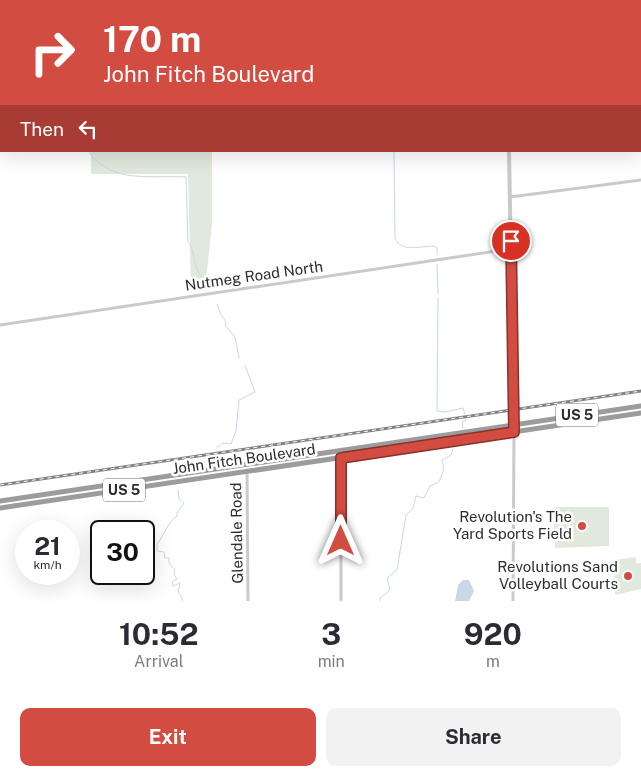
<!DOCTYPE html>
<html lang="en">
<head>
<meta charset="utf-8">
<style>
	body { margin:0; font-family:"Public Sans",sans-serif; background:#f2f2f3; color:#2b2b33; height:100vh; display:flex; flex-direction:column; font-size:19px; white-space:nowrap }
	* { box-sizing:border-box; margin:0 }
	p { font-size:16px; color:#7c7c81 }
	.icon { flex:none; width:28px; height:28px; fill:none; stroke:currentColor; stroke-width:2; stroke-linecap:round; stroke-linejoin:round }
	.map { position:relative; height:601px; overflow:hidden }
	.side { display:flex; flex-direction:column; background:#fff; flex:1 }
	.side>* { flex:none }
	.guide { position:absolute; left:0px; top:0px; width:641px; height:152px; box-shadow:0 5px 20px #0002; background:#d24c41; color:#fff; overflow:hidden }
	.speed { position:absolute; left:15px; top:520px; display:flex; gap:10px; font-size:25px; font-weight:700; text-align:center }
	.speed>* { display:grid; place-content:center; width:65px; height:65px; border-radius:50%; background:#fff; box-shadow:0 5px 20px #0002; line-height:1 }
	.speed small { font-size:12px; font-weight:400 }
	.speed .limit { border:2px solid #111; border-radius:8px; background:#fff; color:#111 }
	.pin { position:absolute; display:grid; place-items:center; width:42px; height:42px; color:#fff; margin:-21px; border:2px solid #fff; border-radius:50%; box-shadow:0 1px 5px #0007 }
	.me { position:absolute; width:55px; margin:-28px; rotate:0deg; stroke-linejoin:round; filter:drop-shadow(0 0 4px #0008) }
	.turn { display:flex; align-items:center; gap:18px; height:105px; padding:0 20px; font-size:22px }
	.turn .icon { width:65px; height:65px; stroke-width:2.5 }
	.turn b { display:block; font-size:35px; line-height:42px }
	.then { display:flex; align-items:center; height:48px; padding:0 20px; background:#0003; gap:10px; font-size:19px }
	.eta { display:flex; justify-content:space-evenly; align-items:center; height:85px; text-align:center }
	.eta b { font-size:30px; font-weight:700; line-height:35px }
	.primary-button { display:flex; gap:10px; margin-top:auto; padding:10px 20px }
	.primary-button a { flex:1; height:58px; border-radius:10px; background:#d24c41; color:#fff; font-size:20px; font-weight:700; line-height:58px; text-align:center }
	.primary-button a+a { background:#f2f2f3; color:#2b2b33 }
	.map>svg:first-child { display:block }
	.green { fill:#e1e9dc }
	.water { fill:#cad7e7 }
	.lines { fill:none; stroke-linecap:round; stroke-linejoin:round }
	.stream { stroke:#cad7e7; stroke-width:1 }
	.minor { stroke:#cacaca; stroke-width:3 }
	.tertiary { stroke:#cacaca; stroke-width:4 }
	.trunk { stroke:#9c9c9c; stroke-width:5 }
	.rail-casing { stroke:#828282; stroke-width:3 }
	.rail { stroke:#fff; stroke-width:1; stroke-dasharray:4; stroke-linecap:butt }
	.route-casing { stroke:#88312a; stroke-width:12 }
	.route { stroke:#d24c41; stroke-width:9 }
	.poi-dot { fill:#d24c41; stroke:#fff; stroke-width:2 }
	.labels { text-anchor:middle; stroke-width:5; stroke-linejoin:round; paint-order:stroke }
	.shield { fill:#fff; stroke:#6c6c6c; stroke-width:1 }
	.shield-label { font-size:14px; font-weight:bold; fill:#2d2d2d }
	.street-label { font-size:15px; fill:#2d2d2d; stroke:#fff }
	.poi-label { font-size:15px; fill:#2d2d2d; stroke:#fff; text-anchor:end }
</style>
</head>
<body>
<div class="map">
<svg width="641" height="601" viewBox="0 0 641 601">
	<rect width="100%" height="100%" fill="#fff"/>
	<!-- green -->
	<g class="green">
		<rect x="79" y="0" width="175" height="1"/>
		<path d="M514,0H641V36L640,1Z"/>
		<path d="M91,151H212V224L205,289L191,290L188,174H91Z"/>
		<path d="M553,507H609V546L555,548Z"/>
		<path d="M636,557V563H641V589L615,595L614,560Z"/>
	</g>
	<!-- water -->
	<path class="water" d="M463,580H469L474,591L469,601H455L458,585Z"/>
	<g class="lines">
		<!-- stream -->
		<g class="stream">
			<path d="M325,0L326,1"/>
			<path d="M394,0V1"/>
			<path d="M89,151C93,163 114,173 127,175C143,178 168,176 186,177L188,242C196,252 192,263 199,273C202,279 208,283 212,289"/>
			<path d="M394,151L395,238C400,253 421,246 434,246L437,248V255"/>
			<path d="M437,264L438,294"/>
			<path d="M438,298L437,411L445,412L463,408L465,414"/>
			<path d="M217,304L220,313L226,322L225,325L235,337L239,358"/>
			<path d="M463,428L462,422L466,420"/>
			<path d="M217,448L223,443L231,444L236,431L239,400L255,392L245,365"/>
			<path d="M195,465L209,464L213,459"/>
			<path d="M178,490L179,499L184,503L177,513V516C168,522 164,535 157,544V551L164,552L165,558H169V563L175,570L174,574L177,579L172,582L173,586L180,583L178,592L182,597V601"/>
			<path d="M380,601V598L390,590L387,578L397,570L406,515L413,508L416,496L424,498L430,486L439,482L444,469L442,460L451,455L453,449"/>
		</g>
		<!-- minor -->
		<g class="minor">
			<path d="M510,197L641,180"/>
			<path d="M0,325L510,249"/>
			<path d="M247,470L248,601"/>
			<path d="M341,601V458"/>
			<path d="M513,601L514,432"/>
		</g>
		<!-- tertiary -->
		<g class="tertiary">
			<path d="M508,1V0"/>
			<path d="M509,151L514,432"/>
		</g>
		<!-- trunk -->
		<g class="trunk">
			<path d="M0,501L641,406"/>
			<path d="M0,508L641,413"/>
		</g>
		<defs>
			<path id="rail" d="M0,485L641,391"/>
		</defs>
		<!-- rail casing -->
		<use href="#rail" class="rail-casing"/>
		<!-- rail -->
		<use href="#rail" class="rail"/>
	</g>
	<g class="lines">
		<defs>
			<path id="route" d="M341,541V458L514,432L511,241"/>
		</defs>
		<!-- route casing -->
		<use href="#route" class="route-casing"/>
		<!-- route -->
		<use href="#route" class="route"/>
	</g>
	<!-- markers -->
	<g class="poi-dot">
		<circle cx="582" cy="526" r="5"/>
		<circle cx="628" cy="576" r="5"/>
	</g>
	<g class="labels">
		<!-- shield labels -->
		<g class="shield">
			<rect x="556" y="403.5" width="42" height="23" rx="4"/>
			<rect x="103" y="478.5" width="42" height="23" rx="4"/>
		</g>
		<g class="shield-label">
			<text x="577" y="420">US 5</text>
			<text x="124" y="495">US 5</text>
		</g>
		<!-- street labels -->
		<g class="street-label">
			<text transform="translate(254 276) rotate(-8)" y="5">Nutmeg Road North</text>
			<text transform="translate(244 459) rotate(-8)" y="5">John Fitch Boulevard</text>
			<text transform="translate(237 533) rotate(-91)" y="5">Glendale Road</text>
		</g>
		<!-- poi labels -->
		<g class="poi-label">
			<text x="572" y="522">Revolution's The<tspan x="572" dy="17">Yard Sports Field</tspan></text>
			<text x="618" y="572">Revolutions Sand<tspan x="618" dy="17">Volleyball Courts</tspan></text>
		</g>
	</g>
</svg>
<div class="speed"><div>21<small>km/h</small></div><div class="limit">30</div></div>
<div class="pin" style="left:511px;top:241px;background:#d93025"><svg class="icon" aria-label="arrive" viewBox="0 0 24 24"><path d="M6 21V4h12l-3 4 3 4H6"/></svg></div>
<svg class="me" style="left:341px;top:541px" viewBox="-20 -20 40 40"><path d="M0-17L14 15 0 8-14 15z" fill="#d24c41" stroke="#fff" stroke-width="4"/></svg>
<div class="guide">
<div class="turn"><svg class="icon" aria-label="right" viewBox="0 0 24 24"><path d="M7 20v-9h11M14 6l5 5-5 5"/></svg><div><b>170 m</b>John Fitch Boulevard</div></div>
<div class="then">Then<svg class="icon" aria-label="left" viewBox="0 0 24 24"><path d="M17 20v-9H6M10 6l-5 5 5 5"/></svg></div>
</div>
</div>
<section class="side">
<div class="eta">
<div><b>10:52</b><p>Arrival</p></div>
<div><b>3</b><p>min</p></div>
<div><b>920</b><p>m</p></div>
</div>
<div class="primary-button"><a>Exit</a><a>Share</a></div>
</section>
</body>
</html>
